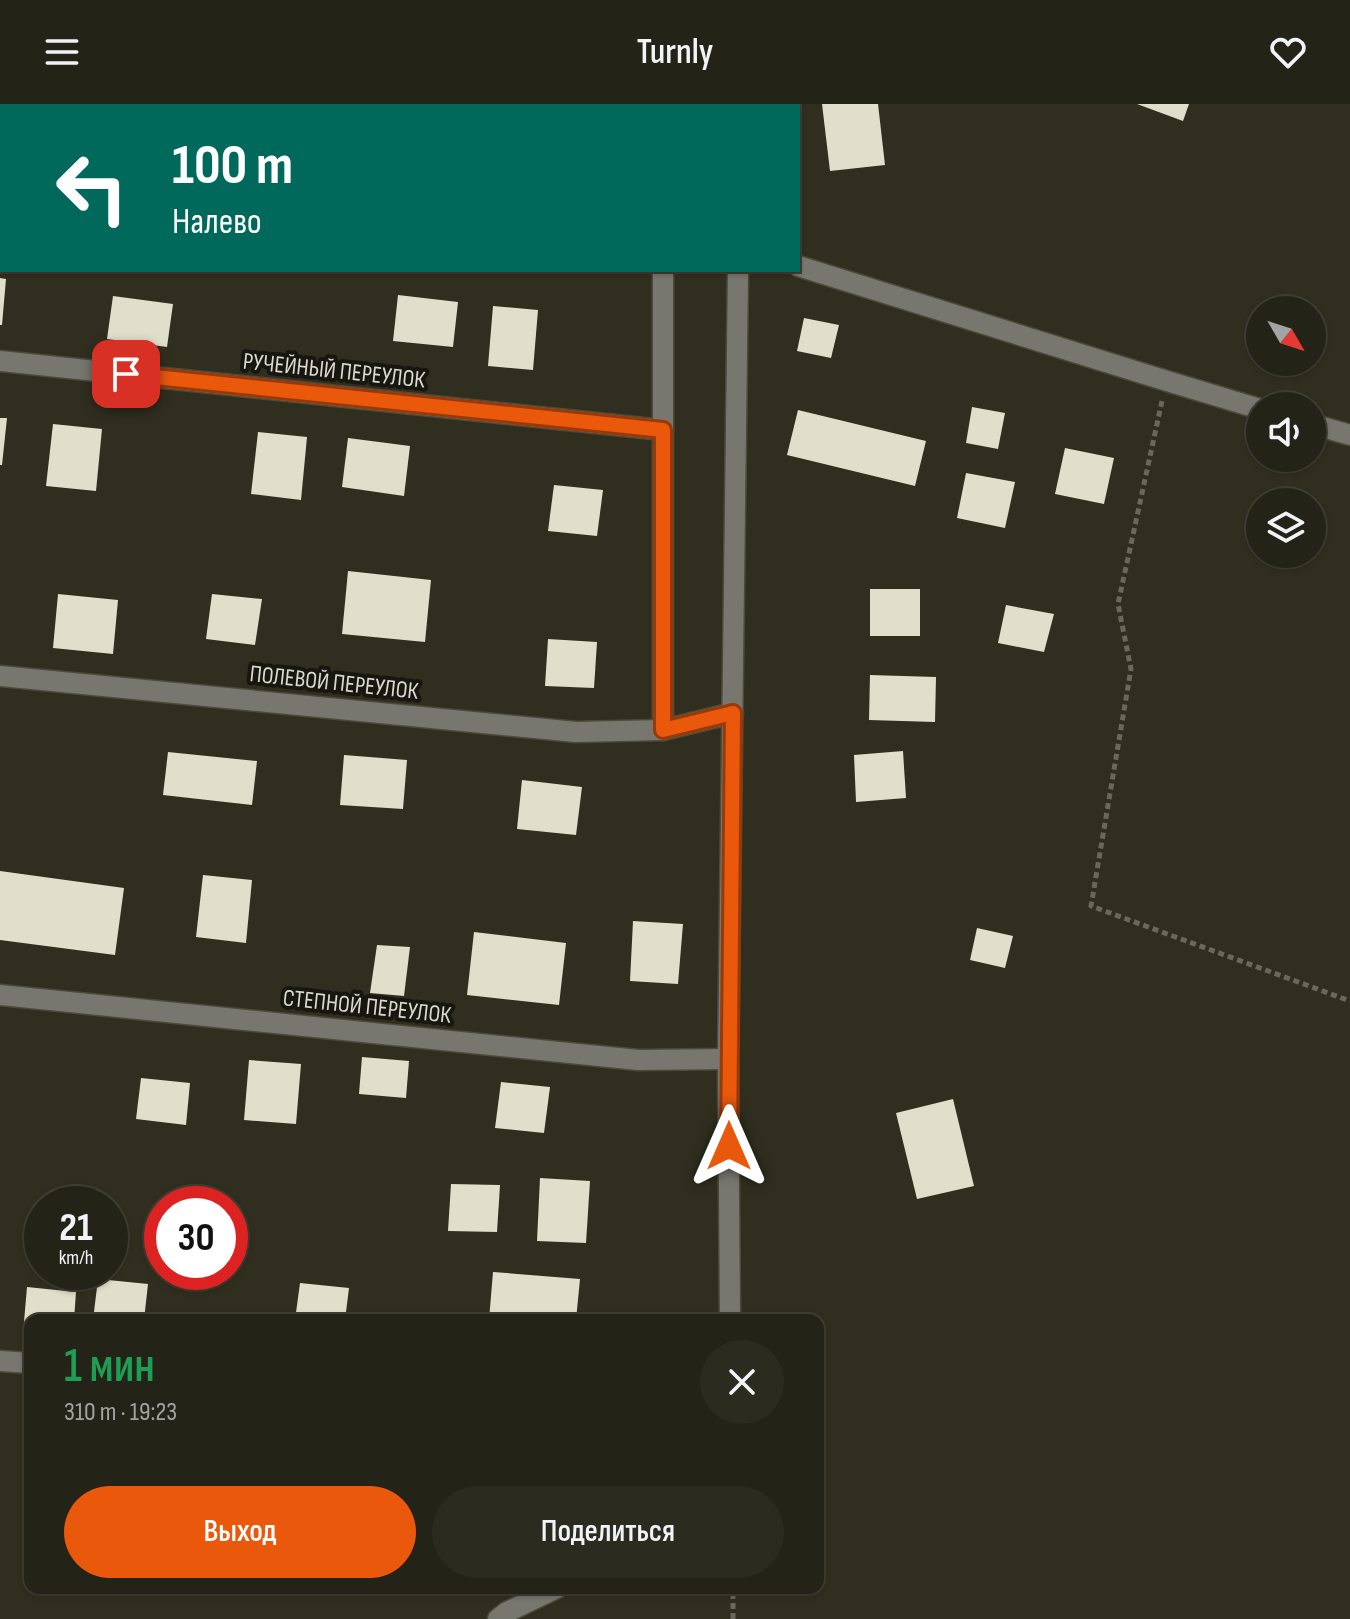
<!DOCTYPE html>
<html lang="ru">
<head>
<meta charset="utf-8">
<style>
	body { margin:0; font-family:"Sofia Sans Condensed",sans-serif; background:#2c2b20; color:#f1f3f6; height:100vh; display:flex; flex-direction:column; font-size:30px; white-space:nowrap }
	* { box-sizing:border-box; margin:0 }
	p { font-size:26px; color:#a3a4a1 }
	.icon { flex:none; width:44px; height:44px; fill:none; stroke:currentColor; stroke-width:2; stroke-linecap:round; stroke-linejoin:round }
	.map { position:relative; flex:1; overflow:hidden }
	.sheet { position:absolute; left:24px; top:1210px; width:800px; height:280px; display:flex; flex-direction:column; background:#242317; border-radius:16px; box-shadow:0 2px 6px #0004,0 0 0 2px #414036 }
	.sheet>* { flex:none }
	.guide { position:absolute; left:0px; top:0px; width:800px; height:168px; box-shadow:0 2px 6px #0004,0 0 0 2px #414036; background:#00695c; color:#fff; overflow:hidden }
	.needle { width:52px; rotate:129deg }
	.buttons { position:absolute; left:1246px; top:192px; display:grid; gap:16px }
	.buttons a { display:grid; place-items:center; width:80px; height:80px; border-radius:50%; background:#242317; box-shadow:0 2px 6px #0004,0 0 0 2px #414036; font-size:40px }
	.speed { position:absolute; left:24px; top:1082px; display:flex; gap:16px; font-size:40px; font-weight:700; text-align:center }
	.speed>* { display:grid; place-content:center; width:104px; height:104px; border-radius:50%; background:#242317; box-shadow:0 2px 6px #0004,0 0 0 2px #414036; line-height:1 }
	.speed small { font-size:20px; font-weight:400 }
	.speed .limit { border:12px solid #d22; background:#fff; color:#111 }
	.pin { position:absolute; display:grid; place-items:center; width:68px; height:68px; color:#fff; margin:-34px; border-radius:16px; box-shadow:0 4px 12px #0006 }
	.me { position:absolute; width:88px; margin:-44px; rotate:0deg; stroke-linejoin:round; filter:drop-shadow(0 0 6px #0008) }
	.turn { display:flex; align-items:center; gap:28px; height:168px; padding:0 40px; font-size:36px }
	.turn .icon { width:104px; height:104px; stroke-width:2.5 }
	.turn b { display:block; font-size:56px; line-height:68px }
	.round { display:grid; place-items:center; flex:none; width:84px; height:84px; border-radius:42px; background:#2c2b20 }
	.headline { display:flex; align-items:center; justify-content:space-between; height:136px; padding:0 40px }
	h1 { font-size:48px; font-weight:600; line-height:60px; color:#1e9e55 }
	.button { display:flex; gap:16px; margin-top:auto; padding:16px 40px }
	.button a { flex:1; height:92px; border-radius:48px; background:#ea580c; color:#fff; font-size:32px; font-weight:600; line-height:92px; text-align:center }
	.button a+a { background:#2c2b20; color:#f1f3f6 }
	header { display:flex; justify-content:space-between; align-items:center; height:104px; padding:0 40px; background:#242317; font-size:36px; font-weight:600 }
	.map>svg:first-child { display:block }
	.building { fill:#e0dfcb }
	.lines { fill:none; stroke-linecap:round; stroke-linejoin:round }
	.minor-casing { stroke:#4b4a3b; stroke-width:23 }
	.path { stroke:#69685a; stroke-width:5; stroke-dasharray:6 4; stroke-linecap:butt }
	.minor { stroke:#77776f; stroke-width:20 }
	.route-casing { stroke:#983908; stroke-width:20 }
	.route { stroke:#ea580c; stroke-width:14 }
	.labels { text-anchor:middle; stroke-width:8; stroke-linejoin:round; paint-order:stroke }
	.street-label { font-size:24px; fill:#dadad0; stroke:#171710 }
</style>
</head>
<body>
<header><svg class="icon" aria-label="menu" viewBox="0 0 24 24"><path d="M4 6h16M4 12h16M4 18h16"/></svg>Turnly<svg class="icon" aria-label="heart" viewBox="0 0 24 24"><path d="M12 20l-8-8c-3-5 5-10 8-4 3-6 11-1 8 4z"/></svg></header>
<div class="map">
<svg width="1350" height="1515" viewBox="0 0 1350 1515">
	<rect width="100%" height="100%" fill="#302f1f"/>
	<!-- building -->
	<g class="building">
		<path d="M822,0H878L885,61L830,67Z"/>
		<path d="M1137,0H1189L1183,17Z"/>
		<path d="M0,174L6,175L2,221H0Z"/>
		<path d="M398,191L458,198L453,243L393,237Z"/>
		<path d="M113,192L173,200L167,243L107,235Z"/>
		<path d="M493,202L538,206L533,266L488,262Z"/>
		<path d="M804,214L839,221L831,254L797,247Z"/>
		<path d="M972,303L1005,309L998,345L966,339Z"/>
		<path d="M798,306L926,337L915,382L787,351Z"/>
		<path d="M0,314H7L2,361H0Z"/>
		<path d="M53,320L102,325L96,387L46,382Z"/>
		<path d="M258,328L307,333L301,396L251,390Z"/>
		<path d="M348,334L410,342L404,392L342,383Z"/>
		<path d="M1065,344L1114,354L1104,400L1055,390Z"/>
		<path d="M966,369L1015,378L1005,424L957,414Z"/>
		<path d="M554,381L603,386L597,432L548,427Z"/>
		<path d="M348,467L431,476L425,538L342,530Z"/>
		<rect x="870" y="485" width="50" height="47"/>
		<path d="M58,490L118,496L113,550L53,544Z"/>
		<path d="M212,490L262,495L255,541L206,535Z"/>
		<path d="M1006,501L1054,510L1044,548L998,539Z"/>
		<path d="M548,535L597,538L594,584L545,582Z"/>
		<path d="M870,571L936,573L935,618L869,616Z"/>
		<path d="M903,647L906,694L856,698L854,651Z"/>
		<path d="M168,648L257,657L252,701L163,691Z"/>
		<path d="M344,651L407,656L403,705L340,701Z"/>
		<path d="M522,676L582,683L576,731L517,725Z"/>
		<path d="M0,767L124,784L115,851L0,836Z"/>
		<path d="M203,771L252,776L246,839L196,833Z"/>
		<path d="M633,817L683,820L678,880L630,877Z"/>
		<path d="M977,824L1013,832L1005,864L970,856Z"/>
		<path d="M474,828L566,839L559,901L467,891Z"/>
		<path d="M377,841L410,843L404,892L370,889Z"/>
		<path d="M362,953L409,957L406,994L359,990Z"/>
		<path d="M249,956L301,960L296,1020L244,1016Z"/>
		<path d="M141,974L190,979L186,1021L136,1015Z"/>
		<path d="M501,978L550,983L544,1029L495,1024Z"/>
		<path d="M953,995L974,1082L917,1095L896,1009Z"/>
		<path d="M540,1074L590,1077L586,1139L537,1137Z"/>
		<path d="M451,1080L500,1081L497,1128L448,1127Z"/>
		<path d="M493,1168L580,1175L576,1216H489Z"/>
		<path d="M98,1175L148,1180L144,1216H93Z"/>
		<path d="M300,1179L349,1184L345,1216H295Z"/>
		<path d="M27,1183L76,1188L74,1216H30V1230L23,1229Z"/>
	</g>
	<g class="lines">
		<defs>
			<g id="minor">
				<path d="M659,0L660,2"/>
				<path d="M738,0V2"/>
				<path d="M798,162L1167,277L1260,305"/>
				<path d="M0,257L663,326"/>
				<path d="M1312,320L1350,331"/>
				<path d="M0,572L576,628L663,626L733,609"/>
				<path d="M663,626V166"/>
				<path d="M0,891L638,956L728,955"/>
				<path d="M730,1216L728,955L738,166"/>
				<path d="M0,1257L30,1259"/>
				<path d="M498,1515L507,1508L557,1484"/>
			</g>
		</defs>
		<!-- minor casing -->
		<use href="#minor" class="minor-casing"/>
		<!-- path -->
		<g class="path">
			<path d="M1162,297L1118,500L1131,565L1091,802L1350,897"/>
			<path d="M733,1515V1484"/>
		</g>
		<!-- minor -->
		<use href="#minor" class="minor"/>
	</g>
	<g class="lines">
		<defs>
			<path id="route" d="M126,270L663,326V626L733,609L729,1042"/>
		</defs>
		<!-- route casing -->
		<use href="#route" class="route-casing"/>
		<!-- route -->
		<use href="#route" class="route"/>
	</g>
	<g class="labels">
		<!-- street labels -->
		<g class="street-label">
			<text transform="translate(334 266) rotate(6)" y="8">РУЧЕЙНЫЙ ПЕРЕУЛОК</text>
			<text transform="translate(334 578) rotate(6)" y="8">ПОЛЕВОЙ ПЕРЕУЛОК</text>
			<text transform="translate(367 902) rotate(6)" y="8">СТЕПНОЙ ПЕРЕУЛОК</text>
		</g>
	</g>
</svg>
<div class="buttons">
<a><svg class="needle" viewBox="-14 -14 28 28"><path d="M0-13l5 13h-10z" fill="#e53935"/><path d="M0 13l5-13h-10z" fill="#a3a4a1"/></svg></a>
<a><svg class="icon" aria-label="sound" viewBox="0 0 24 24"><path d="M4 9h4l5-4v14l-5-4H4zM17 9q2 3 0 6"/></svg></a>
<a><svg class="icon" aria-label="layers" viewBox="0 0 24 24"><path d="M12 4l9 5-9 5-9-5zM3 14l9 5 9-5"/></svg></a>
</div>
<div class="speed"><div>21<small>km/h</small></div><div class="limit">30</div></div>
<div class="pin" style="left:126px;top:270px;background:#d93025"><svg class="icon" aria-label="arrive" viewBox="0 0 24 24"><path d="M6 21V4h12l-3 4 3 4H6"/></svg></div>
<svg class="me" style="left:729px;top:1042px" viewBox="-20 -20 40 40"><path d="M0-17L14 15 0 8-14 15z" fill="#ea580c" stroke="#fff" stroke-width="4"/></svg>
<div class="guide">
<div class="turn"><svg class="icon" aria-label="left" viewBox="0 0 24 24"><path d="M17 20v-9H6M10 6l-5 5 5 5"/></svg><div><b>100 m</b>Налево</div></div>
</div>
<section class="sheet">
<div class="headline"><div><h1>1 мин</h1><p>310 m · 19:23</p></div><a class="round"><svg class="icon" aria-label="close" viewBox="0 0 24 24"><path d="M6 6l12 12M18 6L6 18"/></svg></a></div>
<div class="button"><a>Выход</a><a>Поделиться</a></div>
</section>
</div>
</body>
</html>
